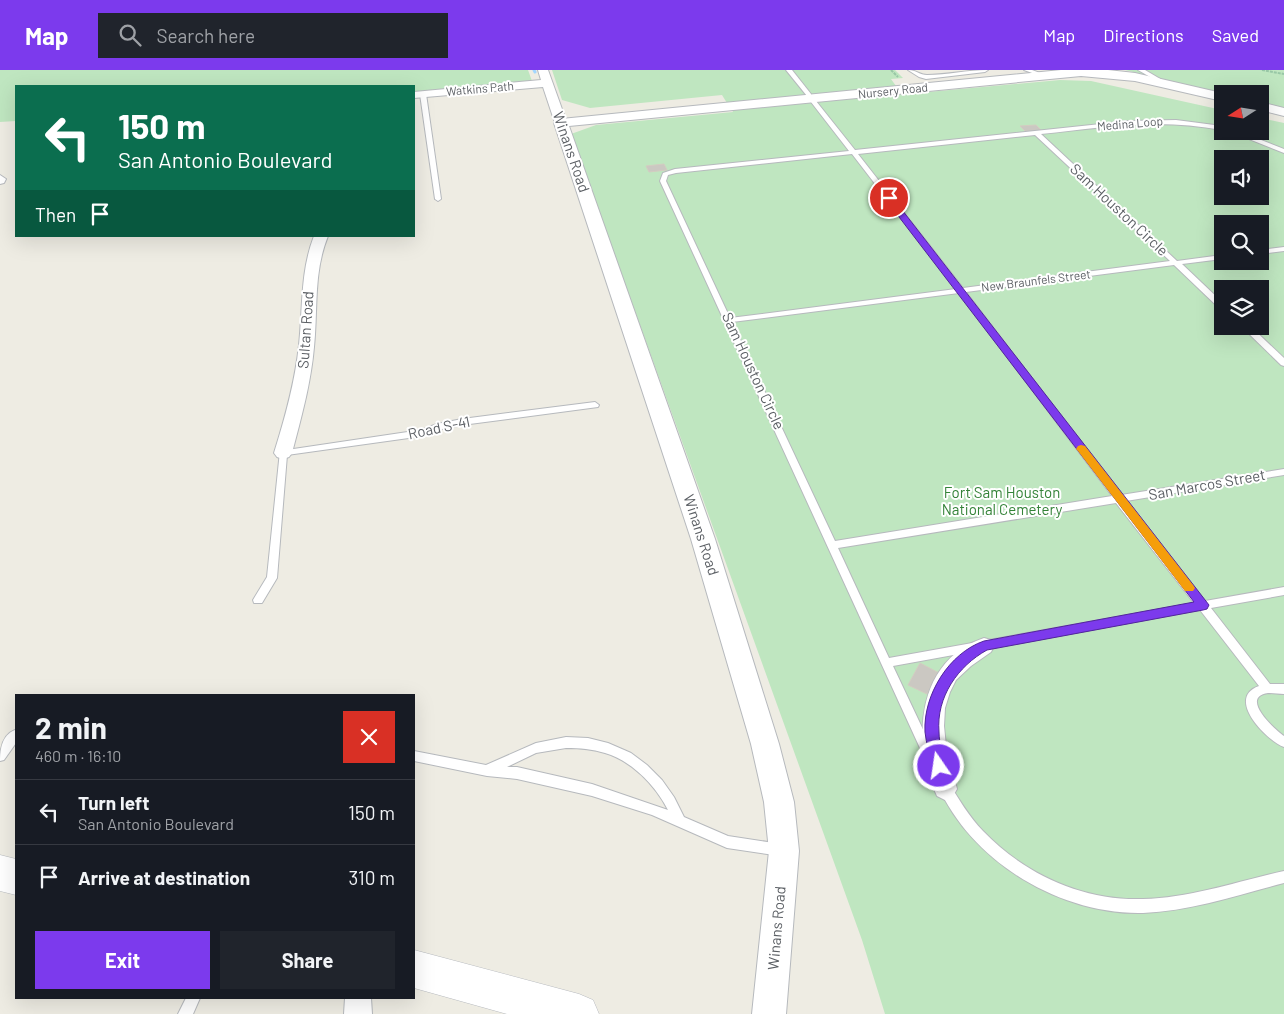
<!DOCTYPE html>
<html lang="en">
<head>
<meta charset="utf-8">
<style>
	body { margin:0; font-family:Barlow,sans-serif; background:#20242c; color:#f1f3f6; height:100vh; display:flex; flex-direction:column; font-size:19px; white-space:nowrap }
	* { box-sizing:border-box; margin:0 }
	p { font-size:16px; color:#9ea1a6 }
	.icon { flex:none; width:28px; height:28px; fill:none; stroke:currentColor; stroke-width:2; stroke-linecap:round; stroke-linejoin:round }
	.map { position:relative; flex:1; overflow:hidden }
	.sheet { position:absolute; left:15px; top:624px; width:400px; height:305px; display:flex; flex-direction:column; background:#171b24; border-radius:0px; box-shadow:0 5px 20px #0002 }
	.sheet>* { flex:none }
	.banner { position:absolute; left:15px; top:15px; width:400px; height:152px; border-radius:0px; box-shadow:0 5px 20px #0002; background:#0b6e4f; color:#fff; overflow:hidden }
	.needle { width:32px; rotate:258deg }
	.fabs { position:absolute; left:1214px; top:15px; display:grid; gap:10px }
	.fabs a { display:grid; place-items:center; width:55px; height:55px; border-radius:0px; background:#171b24; box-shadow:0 5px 20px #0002; font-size:25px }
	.pin { position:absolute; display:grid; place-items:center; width:42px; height:42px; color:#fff; margin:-21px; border:2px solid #fff; border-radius:50%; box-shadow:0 1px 5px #0007 }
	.me { position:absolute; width:55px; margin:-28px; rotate:347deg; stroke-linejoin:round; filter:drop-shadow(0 0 4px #0008) }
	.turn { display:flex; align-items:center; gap:18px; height:105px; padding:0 20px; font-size:22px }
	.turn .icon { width:65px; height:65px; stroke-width:2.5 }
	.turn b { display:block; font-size:35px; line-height:42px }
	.then { display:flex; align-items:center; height:48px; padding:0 20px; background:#0003; gap:10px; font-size:19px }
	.round { display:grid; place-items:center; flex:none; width:52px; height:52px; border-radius:0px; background:#20242c }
	.summary { display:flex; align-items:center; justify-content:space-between; height:85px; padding:0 20px }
	h1 { font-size:30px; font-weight:700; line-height:38px }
	.action { display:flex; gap:10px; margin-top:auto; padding:10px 20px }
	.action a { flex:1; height:58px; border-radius:0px; background:#7c3aed; color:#fff; font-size:20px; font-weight:700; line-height:58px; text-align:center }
	.action a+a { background:#20242c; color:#f1f3f6 }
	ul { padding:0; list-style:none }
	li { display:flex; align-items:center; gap:15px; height:65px; padding:0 20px; border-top:1px solid #363941 }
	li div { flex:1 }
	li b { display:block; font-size:19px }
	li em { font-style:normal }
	header { display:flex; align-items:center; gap:30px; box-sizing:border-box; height:70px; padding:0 25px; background:#7c3aed; color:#fff }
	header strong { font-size:24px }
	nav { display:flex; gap:28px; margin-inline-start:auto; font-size:18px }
	.search { width:350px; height:45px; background:#20242c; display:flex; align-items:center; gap:12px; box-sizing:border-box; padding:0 18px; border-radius:0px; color:#9ea1a6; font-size:19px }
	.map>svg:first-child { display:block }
	.green { fill:#bfe6c0; fill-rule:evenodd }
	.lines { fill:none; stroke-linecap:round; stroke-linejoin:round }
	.stream { stroke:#a2d6ff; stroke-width:3 }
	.building { fill:#cbc8c2; stroke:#d3cdc1 }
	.service-casing { stroke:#b6b9bd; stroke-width:2 }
	.minor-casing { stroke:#b6b9bd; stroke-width:2 }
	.tertiary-casing { stroke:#b6b9bd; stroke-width:2 }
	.secondary-casing { stroke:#b7babf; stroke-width:1 }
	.path { stroke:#98c7a6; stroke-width:2; stroke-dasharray:3 1; stroke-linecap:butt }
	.service { fill:#fff; fill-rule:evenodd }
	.minor { fill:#fff; fill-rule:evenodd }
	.tertiary { fill:#fff; fill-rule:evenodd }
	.secondary { fill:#fff; fill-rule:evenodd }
	.route { fill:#7c3aed; stroke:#51269a }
	.slow { fill:#f59e0b }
	.labels { text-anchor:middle; stroke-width:4; stroke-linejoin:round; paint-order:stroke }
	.far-street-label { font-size:12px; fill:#5b5f64; stroke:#fff }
	.street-label { font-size:15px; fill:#5b5f64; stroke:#fff }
	.park-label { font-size:15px; fill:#348338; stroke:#fff }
</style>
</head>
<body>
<header>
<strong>Map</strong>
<div class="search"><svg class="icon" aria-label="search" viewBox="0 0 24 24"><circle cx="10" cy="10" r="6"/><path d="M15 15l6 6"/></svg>Search here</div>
<nav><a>Map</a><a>Directions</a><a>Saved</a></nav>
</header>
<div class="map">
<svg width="1284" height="944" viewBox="0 0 1284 944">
	<rect width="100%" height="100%" fill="#eeece3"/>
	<!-- green -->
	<g class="green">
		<path d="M0,0H528L532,11L414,22V16H16V51L0,52Z"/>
		<path d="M552,0H895L903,8L891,9L896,16L727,33L722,25L590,38L562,30Z"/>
		<path d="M1125,0H1284V39L1260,32V24H1225Z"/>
		<path d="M1060,10L1091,11L1222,40V61H1260V48L1284,53V944H885L862,870L571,64L596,55L733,42L732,40ZM1222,89H1260V126H1222ZM1222,154H1260V191H1222ZM1222,219H1260V256H1222Z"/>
	</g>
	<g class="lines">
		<!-- stream -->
		<path class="stream" d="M534,0L535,2"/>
	</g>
	<!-- building -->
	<g class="building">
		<path d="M1036,55L1041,60L1026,62L1020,56Z"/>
		<path d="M664,94L667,100L649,102L646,96Z"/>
		<path d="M920,593L939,603L927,624L908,615Z"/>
	</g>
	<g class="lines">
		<defs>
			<g id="service">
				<path d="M786,0H792L811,24V26H807Z"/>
				<path d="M908,0C916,0 920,5 927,5C947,5 967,0 988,0L985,2L926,9L919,7Z"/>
				<path d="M1024,0H1032L1048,6L1043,7Z"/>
				<path d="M1138,0H1145L1162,10L1157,11Z"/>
				<path d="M423,22L426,24L441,129L438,131L435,129L420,24Z"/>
				<path d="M814,30L816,31L855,80L1129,51L1176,50L1222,56V60C1160,48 1103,57 1041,64L1177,191L1222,185V189L1182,194L1222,232V238H1219L1174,195L966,222L1121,425L1284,399V405L1126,431L1205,531L1284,517V525L1211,538L1270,614H1284V624C1279,624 1273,623 1268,623C1239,627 1275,660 1284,666V677C1266,670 1225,628 1259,616L1200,540L893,596L935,685L933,689L929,690L925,689L660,111L663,103L675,99L849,81L811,32ZM1035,65L1170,191L963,218L858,84ZM852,84L956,219L730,248L666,111L668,105L676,103ZM959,223L1112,426L835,471L732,252ZM1116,433L1194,533L889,588L838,478Z"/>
				<path d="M1229,61H1238L1284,79V83Z"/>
				<path d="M1284,177V181L1260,184V180Z"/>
				<path d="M1241,256H1250L1284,288V296L1281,295Z"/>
				<path d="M595,332L599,335L598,337L462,355L442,359L423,366L287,385L277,508L262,533H254L253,530L267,507L280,381L421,360L437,354L462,349Z"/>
				<path d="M15,660L16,673L4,690L0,691C0,679 2,665 15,660Z"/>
				<path d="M566,667L588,668L608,673L631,683L647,695L662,710L674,727L684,747L728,766L781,774L786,776L787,780L786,784L781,786L727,778L652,745L592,726L517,709L487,706L414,691V681L486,695L536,673ZM566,678C580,678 592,679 605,683C632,691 655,715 668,740L592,714L517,697H507L536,683Z"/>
				<path d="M944,710L948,712C959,729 969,747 983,761C1024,804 1083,831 1143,829C1191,828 1238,811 1284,801V813C1238,825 1191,841 1143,843C1060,845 972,792 938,716L940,712Z"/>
				<path d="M186,928H200L193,944H178Z"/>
			</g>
			<g id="minor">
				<path d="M538,0H548L567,53L565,55H557L555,53L543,17L414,28V22L541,10Z"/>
				<path d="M0,105L6,109L4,113L0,114Z"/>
				<path d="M314,166H328C313,203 318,239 314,277C311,313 301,348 292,383L289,387L283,389L277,387L274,383C285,348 295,312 299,275C303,238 300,202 314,166Z"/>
				<path d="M984,568L991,570L994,576L991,582L971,596L956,610L950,622L945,638L944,656L946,676L957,719L953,726L945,730L937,726C911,670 917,590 984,568Z"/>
				<path d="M345,928H371L372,944H344Z"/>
			</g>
			<g id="tertiary">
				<path d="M1061,0H1108L1135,3L1226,24H1222V31L1135,11L1081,6L569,56L715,469L779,674L794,732L799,781L786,944H752L769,781L764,732L751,674L691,469L554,53L556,50L561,49Z"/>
				<path d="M1260,32L1284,38V46L1260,40Z"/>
			</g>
			<g id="secondary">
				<path d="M0,785L16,789V825L0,821Z"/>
				<path d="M414,880L579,924L593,930L599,944H507L414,918Z"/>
			</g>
		</defs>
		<!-- service casing -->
		<use href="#service" class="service-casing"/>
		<!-- minor casing -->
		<use href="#minor" class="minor-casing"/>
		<!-- tertiary casing -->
		<use href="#tertiary" class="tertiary-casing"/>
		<!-- secondary casing -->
		<use href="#secondary" class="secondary-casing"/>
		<!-- path -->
		<g class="path">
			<path d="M891,0L898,7"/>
			<path d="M1262,0L1284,4"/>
		</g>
		<!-- service -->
		<use href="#service" class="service"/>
		<!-- minor -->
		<use href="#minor" class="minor"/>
		<!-- tertiary -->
		<use href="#tertiary" class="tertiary"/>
		<!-- secondary -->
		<use href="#secondary" class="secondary"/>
	</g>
	<!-- route -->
	<path class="route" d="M886,127H892L1209,535L1207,539L1203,540L987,580C958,596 936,627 939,662C939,673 943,685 946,696L943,701L939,702L934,701L932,696C930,685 926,673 925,662C923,625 949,583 984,571L1194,532L886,130Z"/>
	<!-- slow -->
	<path class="slow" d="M1081,375L1085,376L1193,515L1195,518L1193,521H1185L1078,381L1076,379L1078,376Z"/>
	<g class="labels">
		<!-- far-street labels -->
		<g class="far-street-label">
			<text transform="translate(480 19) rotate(-5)" y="4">Watkins Path</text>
			<text transform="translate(893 21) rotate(-6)" y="4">Nursery Road</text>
			<text transform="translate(1130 54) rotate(-5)" y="4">Medina Loop</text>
			<text transform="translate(1036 211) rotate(-7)" y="4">New Braunfels Street</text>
		</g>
		<!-- street labels -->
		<g class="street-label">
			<text transform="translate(571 82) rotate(71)" y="5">Winans Road</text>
			<text transform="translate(1119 140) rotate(43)" y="5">Sam Houston Circle</text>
			<text transform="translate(306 260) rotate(-86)" y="5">Sultan Road</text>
			<text transform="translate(753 301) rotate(65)" y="5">Sam Houston Circle</text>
			<text transform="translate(439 358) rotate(-12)" y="5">Road S-41</text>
			<text transform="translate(1207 415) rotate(-10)" y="5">San Marcos Street</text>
			<text transform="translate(701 465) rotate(72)" y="5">Winans Road</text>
			<text transform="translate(777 858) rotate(-85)" y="5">Winans Road</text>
		</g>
		<!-- park labels -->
		<g class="park-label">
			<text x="1002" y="428">Fort Sam Houston<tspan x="1002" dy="17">National Cemetery</tspan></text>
		</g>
	</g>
</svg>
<div class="fabs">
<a><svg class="needle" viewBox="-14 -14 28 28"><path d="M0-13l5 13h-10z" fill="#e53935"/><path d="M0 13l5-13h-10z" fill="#9ea1a6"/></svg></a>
<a><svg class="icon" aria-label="sound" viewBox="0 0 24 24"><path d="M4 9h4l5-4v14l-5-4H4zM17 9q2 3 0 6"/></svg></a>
<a><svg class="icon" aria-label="search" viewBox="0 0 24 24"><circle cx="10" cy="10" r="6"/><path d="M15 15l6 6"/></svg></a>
<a><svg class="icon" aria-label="layers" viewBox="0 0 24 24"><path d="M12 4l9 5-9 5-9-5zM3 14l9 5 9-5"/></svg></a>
</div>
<div class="pin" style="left:889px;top:128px;background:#d93025"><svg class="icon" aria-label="arrive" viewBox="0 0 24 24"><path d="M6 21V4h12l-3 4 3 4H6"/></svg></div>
<svg class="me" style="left:939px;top:696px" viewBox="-20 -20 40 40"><circle r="17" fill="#7c3aed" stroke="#fff" stroke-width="3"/><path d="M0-11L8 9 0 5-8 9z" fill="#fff"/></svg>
<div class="banner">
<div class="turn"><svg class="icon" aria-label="left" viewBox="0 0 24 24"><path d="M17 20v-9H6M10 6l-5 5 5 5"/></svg><div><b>150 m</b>San Antonio Boulevard</div></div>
<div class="then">Then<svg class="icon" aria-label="arrive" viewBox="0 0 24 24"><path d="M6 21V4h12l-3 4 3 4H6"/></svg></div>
</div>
<section class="sheet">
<div class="summary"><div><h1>2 min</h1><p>460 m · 16:10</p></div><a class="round" style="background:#d93025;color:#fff"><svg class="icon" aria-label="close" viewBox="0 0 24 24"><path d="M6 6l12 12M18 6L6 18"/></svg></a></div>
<ul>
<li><svg class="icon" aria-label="left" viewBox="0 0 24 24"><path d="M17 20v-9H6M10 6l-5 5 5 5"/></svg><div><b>Turn left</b><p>San Antonio Boulevard</p></div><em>150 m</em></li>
<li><svg class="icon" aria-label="arrive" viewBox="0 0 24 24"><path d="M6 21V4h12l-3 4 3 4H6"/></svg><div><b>Arrive at destination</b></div><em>310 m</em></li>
</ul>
<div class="action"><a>Exit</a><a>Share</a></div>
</section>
</div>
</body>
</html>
